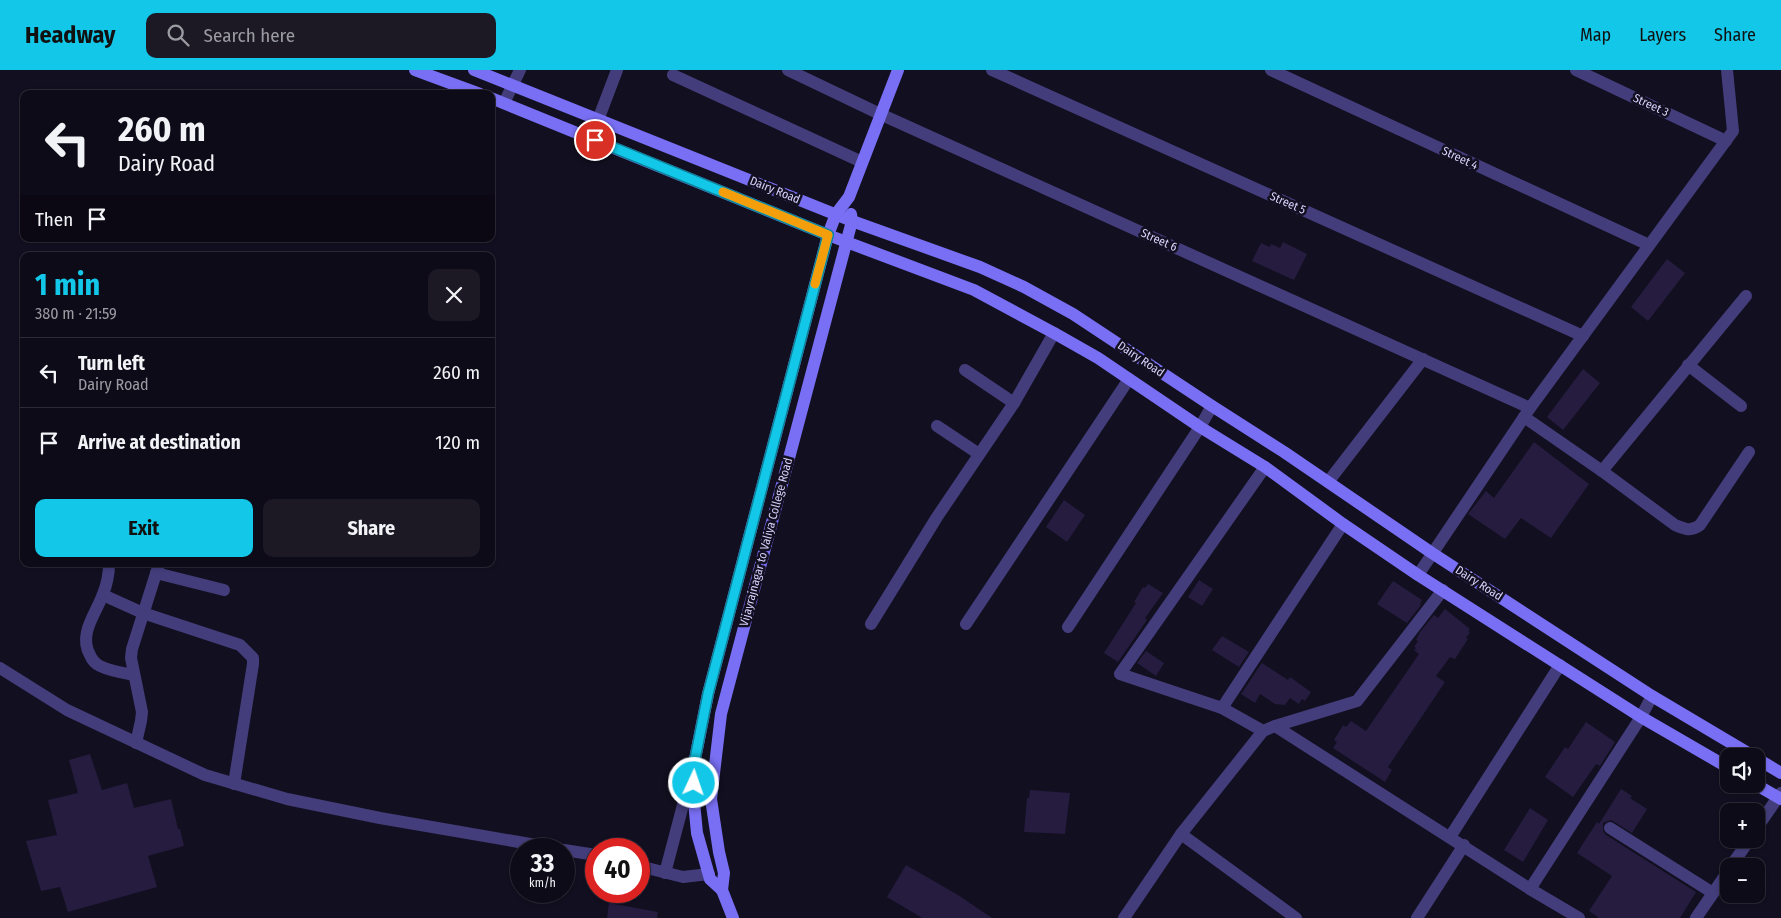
<!DOCTYPE html>
<html lang="en">
<head>
<meta charset="utf-8">
<style>
	body { margin:0; font-family:"Fira Sans Condensed",sans-serif; background:#1c1925; color:#f1f3f6; height:100vh; display:flex; flex-direction:column; font-size:19px; white-space:nowrap }
	* { box-sizing:border-box; margin:0 }
	p { font-size:16px; color:#9b9ba2 }
	.icon { flex:none; width:28px; height:28px; fill:none; stroke:currentColor; stroke-width:2; stroke-linecap:round; stroke-linejoin:round }
	.map { position:relative; flex:1; overflow:hidden }
	.details { position:absolute; left:20px; top:182px; width:475px; height:315px; display:flex; flex-direction:column; background:#0e0b18; border-radius:10px; box-shadow:0 1px 4px #0004,0 0 0 1px #2e2b37 }
	.details>* { flex:none }
	.top-card { position:absolute; left:20px; top:20px; width:475px; height:152px; border-radius:10px; box-shadow:0 1px 4px #0004,0 0 0 1px #2e2b37; background:#0e0b18; color:#f1f3f6; overflow:hidden }
	.buttons { position:absolute; left:1720px; top:678px; display:grid; gap:10px }
	.buttons a { display:grid; place-items:center; width:45px; height:45px; border-radius:10px; background:#0e0b18; box-shadow:0 1px 4px #0004,0 0 0 1px #2e2b37; font-size:25px }
	.speed { position:absolute; left:510px; top:768px; display:flex; gap:10px; font-size:25px; font-weight:700; text-align:center }
	.speed>* { display:grid; place-content:center; width:65px; height:65px; border-radius:50%; background:#0e0b18; box-shadow:0 1px 4px #0004,0 0 0 1px #2e2b37; line-height:1 }
	.speed small { font-size:12px; font-weight:400 }
	.speed .limit { border:8px solid #d22; background:#fff; color:#111 }
	.pin { position:absolute; display:grid; place-items:center; width:42px; height:42px; color:#fff; margin:-21px; border:2px solid #fff; border-radius:50%; box-shadow:0 1px 5px #0007 }
	.me { position:absolute; width:55px; margin:-28px; rotate:3deg; stroke-linejoin:round; filter:drop-shadow(0 0 4px #0008) }
	.turn { display:flex; align-items:center; gap:18px; height:105px; padding:0 15px; font-size:22px }
	.turn .icon { width:65px; height:65px; stroke-width:2.5 }
	.turn b { display:block; font-size:35px; line-height:42px }
	.then { display:flex; align-items:center; height:48px; padding:0 15px; background:#0003; gap:10px; font-size:19px }
	.round { display:grid; place-items:center; flex:none; width:52px; height:52px; border-radius:10px; background:#1c1925 }
	.overview { display:flex; align-items:center; justify-content:space-between; height:85px; padding:0 15px }
	h1 { font-size:30px; font-weight:700; line-height:38px; color:#12c7e7 }
	.action { display:flex; gap:10px; margin-top:auto; padding:10px 15px }
	.action a { flex:1; height:58px; border-radius:10px; background:#12c7e7; color:#111; font-size:20px; font-weight:700; line-height:58px; text-align:center }
	.action a+a { background:#1c1925; color:#f1f3f6 }
	ul { padding:0; list-style:none }
	li { display:flex; align-items:center; gap:15px; height:70px; padding:0 15px; border-top:1px solid #2e2b37 }
	li div { flex:1 }
	li b { display:block; font-size:19px }
	li em { font-style:normal }
	header { display:flex; align-items:center; gap:30px; box-sizing:border-box; height:70px; padding:0 25px; background:#12c7e7; color:#111 }
	header strong { font-size:24px }
	nav { display:flex; gap:28px; margin-inline-start:auto; font-size:18px }
	.search { width:350px; height:45px; background:#1c1925; display:flex; align-items:center; gap:12px; box-sizing:border-box; padding:0 18px; border-radius:10px; color:#9b9ba2; font-size:19px }
	.map>svg:first-child { display:block }
	.building { fill:#251c3f }
	.lines { fill:none; stroke-linecap:round; stroke-linejoin:round }
	.street { stroke:#433d7b; stroke-width:12 }
	.secondary { stroke:#796ff4; stroke-width:12 }
	.route-casing { stroke:#0c8196; stroke-width:12 }
	.route { stroke:#12c7e7; stroke-width:9 }
	.slow { stroke:#f59e0b; stroke-width:9 }
	.labels { text-anchor:middle; stroke-width:5; stroke-linejoin:round; paint-order:stroke }
	.street-label { font-size:12px; fill:#d8d1fc; stroke:#120f20 }
</style>
</head>
<body>
<header>
<strong>Headway</strong>
<div class="search"><svg class="icon" aria-label="search" viewBox="0 0 24 24"><circle cx="10" cy="10" r="6"/><path d="M15 15l6 6"/></svg>Search here</div>
<nav><a>Map</a><a>Layers</a><a>Share</a></nav>
</header>
<div class="map">
<svg width="1781" height="848" viewBox="0 0 1781 848">
	<rect width="100%" height="100%" fill="#120f20"/>
	<!-- building -->
	<g class="building">
		<path d="M1283,172L1307,184L1294,210L1252,191L1261,173L1270,177L1271,174L1280,178Z"/>
		<path d="M1667,189L1685,203L1648,251L1631,237Z"/>
		<path d="M1583,299L1600,313L1563,360L1547,347Z"/>
		<path d="M1534,372L1589,414L1551,468L1521,448L1505,469L1468,444L1486,421L1494,428Z"/>
		<path d="M1064,430L1085,445L1067,472L1046,457Z"/>
		<path d="M1199,510L1213,519L1202,536L1188,527Z"/>
		<path d="M1393,511L1422,530L1420,534L1421,535L1407,553L1377,534Z"/>
		<path d="M1148,514L1163,523L1145,548L1147,550L1118,592L1104,583L1136,533L1134,532L1143,517L1145,518Z"/>
		<path d="M1445,539L1470,559L1468,561L1470,562L1466,568L1468,569L1455,589L1450,587L1436,606L1445,612L1388,697L1392,700L1385,712L1333,678L1337,672L1334,670L1343,655L1346,657L1351,651L1366,661L1419,584L1414,580L1416,578L1414,577L1418,571L1416,570L1420,562L1434,545L1438,548Z"/>
		<path d="M1222,566L1249,582L1239,597L1212,580Z"/>
		<path d="M1146,581L1164,593L1156,606L1137,593Z"/>
		<path d="M1263,591L1262,593L1288,610L1290,607L1311,622L1305,631L1302,629L1299,634L1290,628L1285,635L1275,634L1260,624L1255,633L1241,624Z"/>
		<path d="M1586,652L1615,672L1600,696L1596,694L1573,727L1545,707L1565,677L1568,679Z"/>
		<path d="M90,684L102,720L127,713L134,738L171,729L178,759H180L184,776L148,786L157,817L68,842L60,817L41,821L26,771L57,765L48,730L78,723L69,690Z"/>
		<path d="M1621,719L1632,726L1630,728L1647,739L1632,763L1611,750L1603,753V761L1606,765L1696,822L1680,848H1599L1589,841L1612,806L1577,783L1597,752L1599,754Z"/>
		<path d="M1030,720L1070,723L1065,764L1024,762L1027,728H1029Z"/>
		<path d="M1530,738L1548,750L1523,792L1504,780Z"/>
		<path d="M906,795L958,825L992,848H922L887,827Z"/>
		<path d="M609,833L658,842L657,848H607Z"/>
	</g>
	<g class="lines">
		<!-- street -->
		<g class="street">
			<path d="M788,0L880,44L1530,338"/>
			<path d="M992,0L1583,266"/>
			<path d="M1271,0L1649,175"/>
			<path d="M1576,0L1726,71"/>
			<path d="M673,5L862,92"/>
			<path d="M504,33L520,0"/>
			<path d="M598,50L617,0"/>
			<path d="M1688,295L1741,336"/>
			<path d="M965,300L1014,333"/>
			<path d="M1524,347L1602,401L1675,455C1685,459 1691,462 1700,455L1749,382"/>
			<path d="M937,356L979,384"/>
			<path d="M1602,401L1746,226"/>
			<path d="M1328,412L1423,289"/>
			<path d="M109,494C109,504 107,514 103,524C96,544 78,564 90,585C92,590 96,594 100,596C110,601 123,603 134,605"/>
			<path d="M156,503L224,520"/>
			<path d="M1418,505L1530,338L1733,61L1727,0"/>
			<path d="M103,525L143,543L240,575L253,588V594L234,714"/>
			<path d="M871,554L937,447L1014,333L1054,263"/>
			<path d="M966,554L1129,309"/>
			<path d="M1068,557L1200,357L1212,336"/>
			<path d="M0,598L67,640L205,705L287,729L380,748L559,779"/>
			<path d="M1222,638L1343,454"/>
			<path d="M1275,656L1530,819L1579,848"/>
			<path d="M1263,661L1222,638L1120,604L1265,397"/>
			<path d="M136,673L141,651L142,642L131,588L132,579L159,494"/>
			<path d="M1610,758L1713,823"/>
			<path d="M1756,759L1781,723"/>
			<path d="M1181,764L1296,848"/>
			<path d="M1450,767L1560,595"/>
			<path d="M564,780L596,785"/>
			<path d="M639,796L683,807L709,804"/>
			<path d="M1731,796L1750,769"/>
			<path d="M665,803L692,701"/>
			<path d="M1530,819L1641,647L1652,626"/>
			<path d="M1124,848L1181,764L1263,661L1275,656L1357,631L1443,520"/>
			<path d="M1417,848L1464,775"/>
			<path d="M1696,848L1729,800"/>
		</g>
		<!-- secondary -->
		<g class="secondary">
			<path d="M415,0L480,24"/>
			<path d="M474,0L852,151L980,197L1024,217L1073,244L1212,336L1284,382L1432,483L1652,626L1753,686"/>
			<path d="M491,28L828,165L974,220L1054,263L1098,288L1200,357L1265,397L1343,454L1418,505L1641,647L1729,698"/>
			<path d="M1756,688L1781,703"/>
			<path d="M1755,714L1781,729"/>
			<path d="M722,820L710,809L697,763L694,732V694L708,624L828,165L836,144L849,127L898,0"/>
			<path d="M733,848L722,820L724,803L719,782L711,729L721,644L852,151L851,144"/>
		</g>
	</g>
	<g class="lines">
		<defs>
			<path id="route" d="M595,70L828,165L708,624L694,694V713"/>
		</defs>
		<!-- route casing -->
		<use href="#route" class="route-casing"/>
		<!-- route -->
		<use href="#route" class="route"/>
		<!-- slow -->
		<path class="slow" d="M723,122L828,165L815,214"/>
	</g>
	<g class="labels">
		<!-- street labels -->
		<g class="street-label">
			<text transform="translate(1651 35) rotate(25)" y="4">Street 3</text>
			<text transform="translate(1460 88) rotate(25)" y="4">Street 4</text>
			<text transform="translate(775 120) rotate(22)" y="4">Dairy Road</text>
			<text transform="translate(1288 133) rotate(24)" y="4">Street 5</text>
			<text transform="translate(1159 170) rotate(24)" y="4">Street 6</text>
			<text transform="translate(1141 289) rotate(34)" y="4">Dairy Road</text>
			<text transform="translate(766 472) rotate(-75)" y="4">Vijayrajnagar to Valiya College Road</text>
			<text transform="translate(1479 513) rotate(33)" y="4">Dairy Road</text>
		</g>
	</g>
</svg>
<div class="buttons">
<a><svg class="icon" aria-label="sound" viewBox="0 0 24 24"><path d="M4 9h4l5-4v14l-5-4H4zM17 9q2 3 0 6"/></svg></a>
<a>+</a>
<a>−</a>
</div>
<div class="speed"><div>33<small>km/h</small></div><div class="limit">40</div></div>
<div class="pin" style="left:595px;top:70px;background:#d93025"><svg class="icon" aria-label="arrive" viewBox="0 0 24 24"><path d="M6 21V4h12l-3 4 3 4H6"/></svg></div>
<svg class="me" style="left:694px;top:713px" viewBox="-20 -20 40 40"><circle r="17" fill="#12c7e7" stroke="#fff" stroke-width="3"/><path d="M0-11L8 9 0 5-8 9z" fill="#fff"/></svg>
<div class="top-card">
<div class="turn"><svg class="icon" aria-label="left" viewBox="0 0 24 24"><path d="M17 20v-9H6M10 6l-5 5 5 5"/></svg><div><b>260 m</b>Dairy Road</div></div>
<div class="then">Then<svg class="icon" aria-label="arrive" viewBox="0 0 24 24"><path d="M6 21V4h12l-3 4 3 4H6"/></svg></div>
</div>
<section class="details">
<div class="overview"><div><h1>1 min</h1><p>380 m · 21:59</p></div><a class="round"><svg class="icon" aria-label="close" viewBox="0 0 24 24"><path d="M6 6l12 12M18 6L6 18"/></svg></a></div>
<ul>
<li><svg class="icon" aria-label="left" viewBox="0 0 24 24"><path d="M17 20v-9H6M10 6l-5 5 5 5"/></svg><div><b>Turn left</b><p>Dairy Road</p></div><em>260 m</em></li>
<li><svg class="icon" aria-label="arrive" viewBox="0 0 24 24"><path d="M6 21V4h12l-3 4 3 4H6"/></svg><div><b>Arrive at destination</b></div><em>120 m</em></li>
</ul>
<div class="action"><a>Exit</a><a>Share</a></div>
</section>
</div>
</body>
</html>
